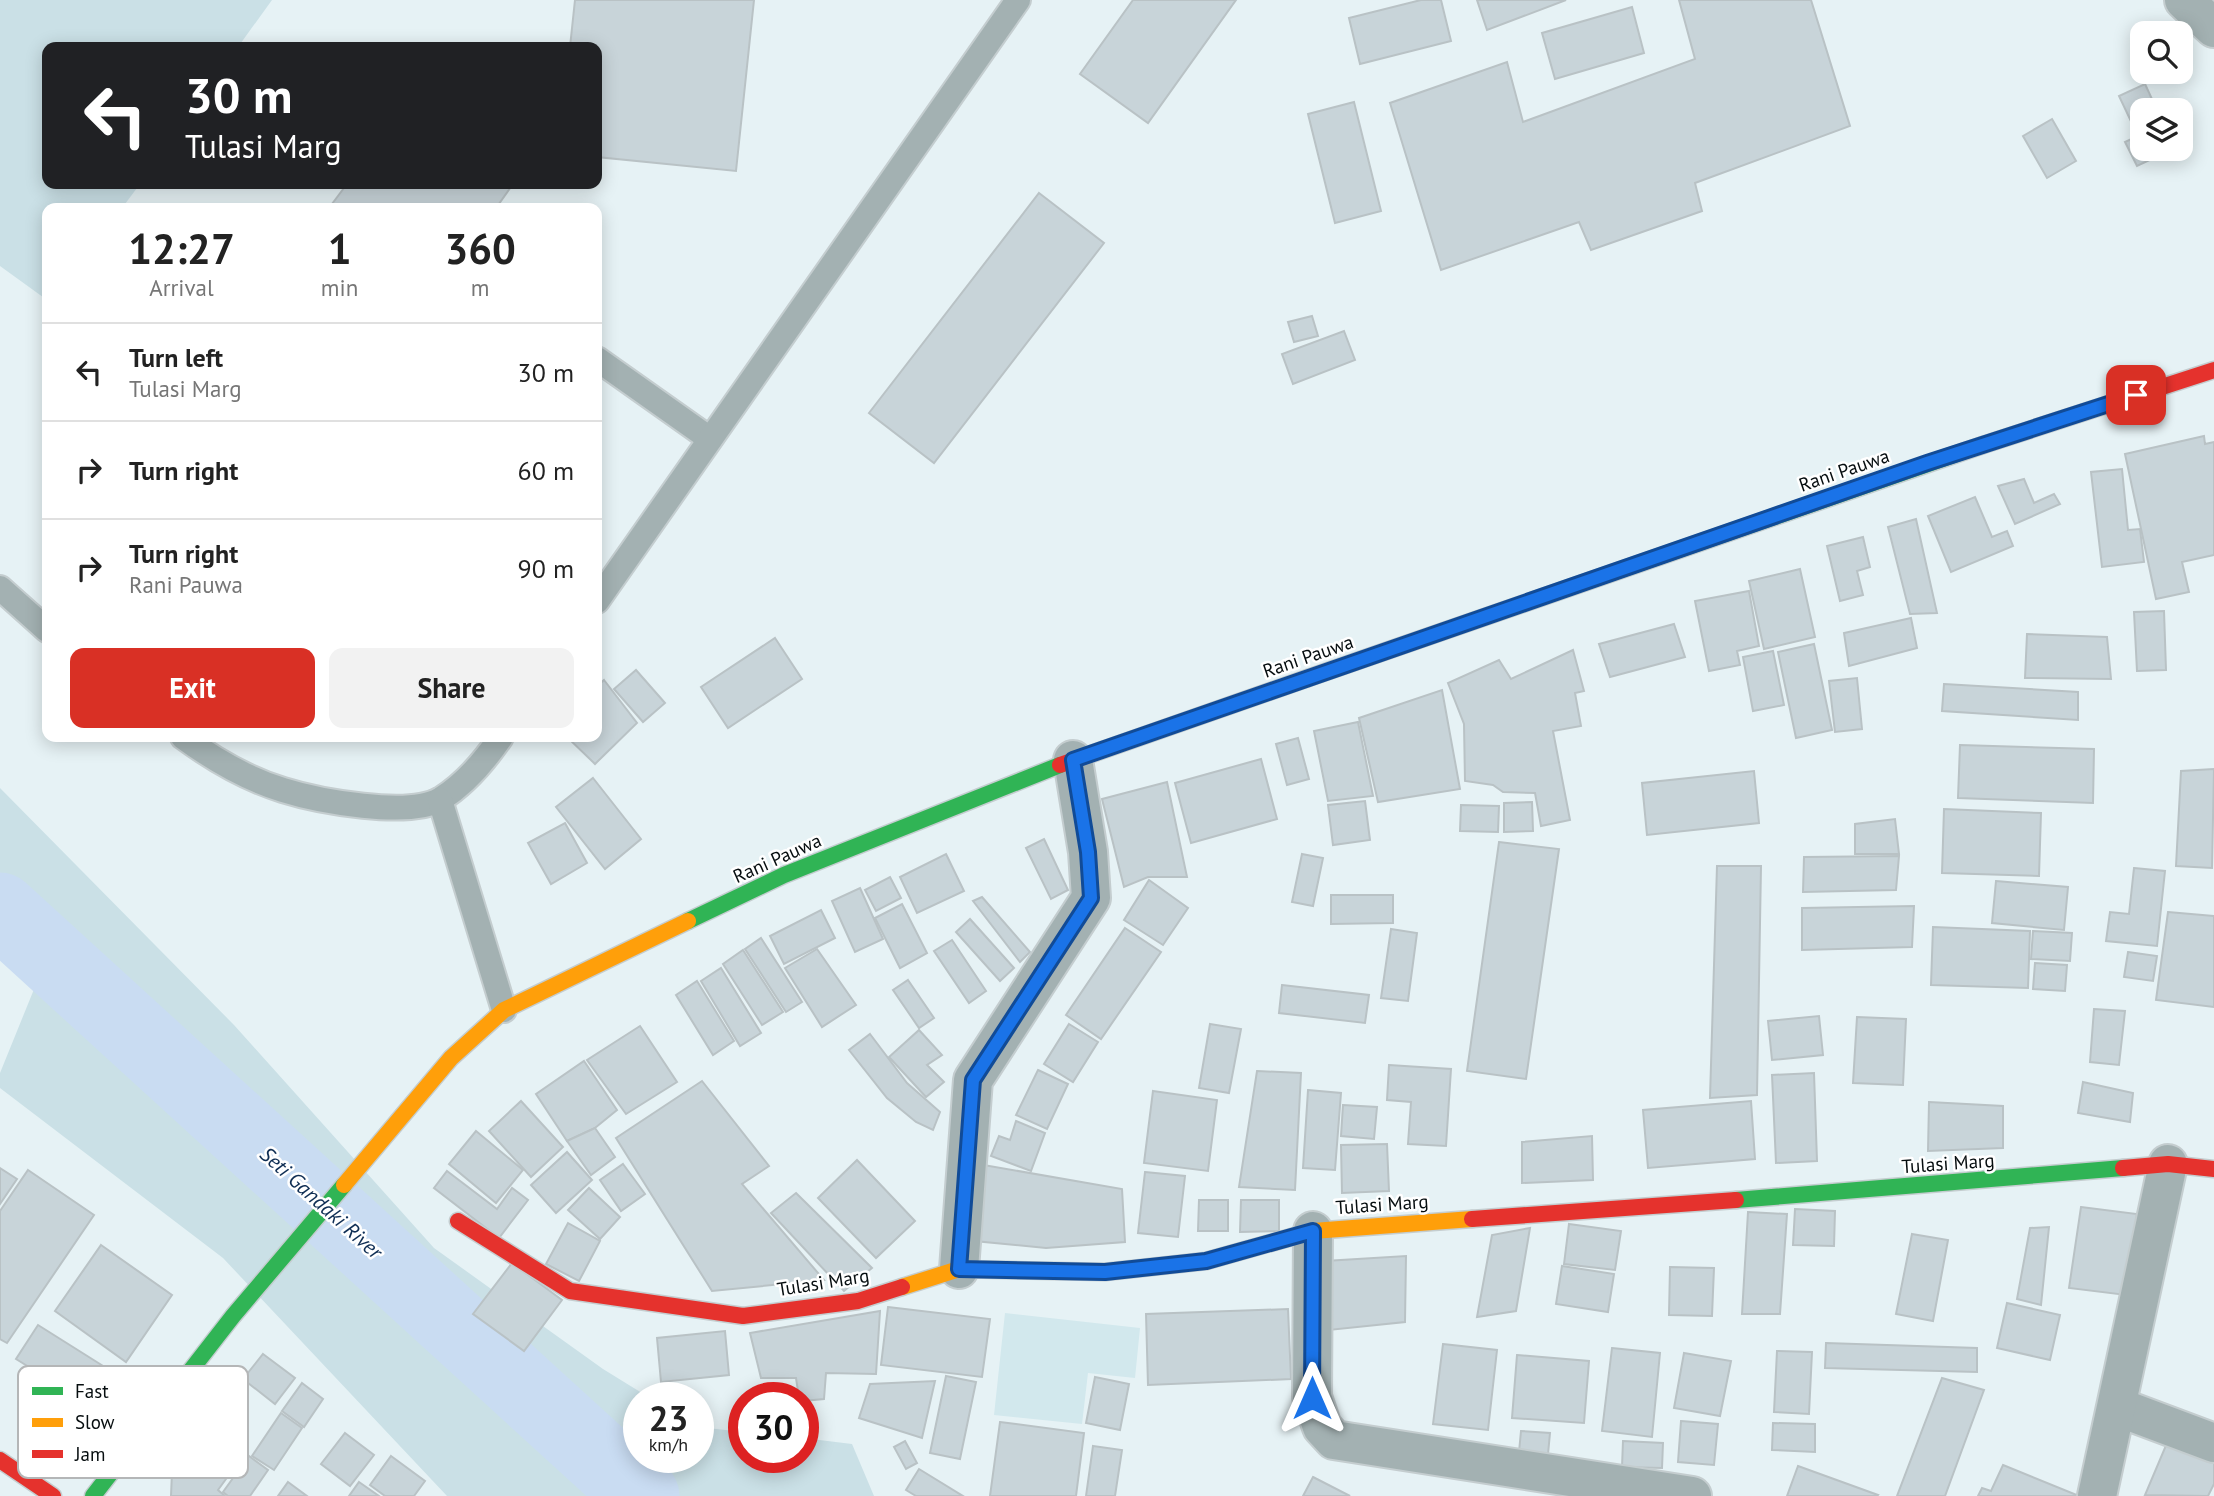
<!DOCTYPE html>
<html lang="en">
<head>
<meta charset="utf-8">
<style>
	body { margin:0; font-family:"PT Sans",sans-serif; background:#f2f2f2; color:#222; height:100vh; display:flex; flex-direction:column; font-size:26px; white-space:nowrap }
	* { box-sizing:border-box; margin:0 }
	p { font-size:23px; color:#767676 }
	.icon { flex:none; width:38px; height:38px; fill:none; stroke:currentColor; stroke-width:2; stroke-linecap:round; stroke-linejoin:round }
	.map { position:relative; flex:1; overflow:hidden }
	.side { position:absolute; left:42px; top:203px; width:560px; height:539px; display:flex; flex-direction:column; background:#fff; border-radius:14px; box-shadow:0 4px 18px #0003 }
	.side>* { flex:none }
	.guide { position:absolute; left:42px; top:42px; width:560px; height:147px; border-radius:14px; box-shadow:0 4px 18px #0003; background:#202124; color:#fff; overflow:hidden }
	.tools { position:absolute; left:2130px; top:21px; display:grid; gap:14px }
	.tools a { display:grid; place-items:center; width:63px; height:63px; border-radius:14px; background:#fff; box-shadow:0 4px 18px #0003; font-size:35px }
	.speed { position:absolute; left:623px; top:1382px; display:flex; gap:14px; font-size:35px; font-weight:700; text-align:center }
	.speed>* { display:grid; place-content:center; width:91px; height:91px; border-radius:50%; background:#fff; box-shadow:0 4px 18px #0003; line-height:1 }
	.speed small { font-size:18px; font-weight:400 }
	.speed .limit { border:10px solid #d22; background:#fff; color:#111 }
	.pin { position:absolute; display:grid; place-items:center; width:60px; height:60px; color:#fff; margin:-30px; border-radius:14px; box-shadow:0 4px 10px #0006 }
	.me { position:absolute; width:77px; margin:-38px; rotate:0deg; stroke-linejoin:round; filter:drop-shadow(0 0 5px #0008) }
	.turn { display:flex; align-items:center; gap:24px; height:147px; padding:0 28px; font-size:32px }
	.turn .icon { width:91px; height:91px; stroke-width:2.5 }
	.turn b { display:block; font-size:49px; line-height:60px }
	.eta { display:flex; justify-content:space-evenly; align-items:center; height:119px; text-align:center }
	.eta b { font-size:42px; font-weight:600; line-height:49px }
	.action { display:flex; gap:14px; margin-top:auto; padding:14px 28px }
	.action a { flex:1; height:80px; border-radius:14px; background:#d93025; color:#fff; font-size:28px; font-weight:600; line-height:80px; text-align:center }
	.action a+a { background:#f2f2f2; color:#222 }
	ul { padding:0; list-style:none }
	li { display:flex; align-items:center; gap:21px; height:98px; padding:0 28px; border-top:2px solid #e0e0e0 }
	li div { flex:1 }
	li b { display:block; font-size:26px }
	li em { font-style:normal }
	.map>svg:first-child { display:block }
	.built { fill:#d2e8ed }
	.green { fill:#cae0e6 }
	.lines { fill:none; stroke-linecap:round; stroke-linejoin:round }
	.river { stroke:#c9dcf2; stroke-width:75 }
	.building { fill:#c8d4d9; stroke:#b9c2c5; stroke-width:2 }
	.lane-casing { stroke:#c4cdcf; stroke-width:28 }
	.street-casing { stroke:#c4cdcf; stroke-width:42 }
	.fast-casing { stroke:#c4cdcf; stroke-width:19 }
	.slow-casing { stroke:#c4cdcf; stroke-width:19 }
	.jam-casing { stroke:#c4cdcf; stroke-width:19 }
	.lane { stroke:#a3b1b2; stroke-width:24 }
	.street { stroke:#a3b1b2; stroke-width:38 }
	.fast { stroke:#30b455; stroke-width:16 }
	.slow { stroke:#ff9f0a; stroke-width:16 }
	.jam { stroke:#e5322d; stroke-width:16 }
	.route-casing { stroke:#114b97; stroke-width:18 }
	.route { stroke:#1a73e8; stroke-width:12 }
	.labels { text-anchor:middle; stroke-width:5; stroke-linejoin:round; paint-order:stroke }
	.street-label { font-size:19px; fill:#060d0f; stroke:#fff }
	.water-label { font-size:21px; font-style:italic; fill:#0f2e54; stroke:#fff }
	.key { fill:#fff; stroke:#b4b6b7; stroke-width:2 }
	.key-label { font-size:19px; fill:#060d0f }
</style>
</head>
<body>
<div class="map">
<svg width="2214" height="1496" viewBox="0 0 2214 1496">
	<rect width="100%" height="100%" fill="#e6f2f5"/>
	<!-- built -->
	<path class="built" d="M1005,1313L1140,1328L1135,1378L1088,1373L1082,1424L994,1415Z"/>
	<!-- green -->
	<g class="green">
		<path d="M0,0H272L238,47H47V184H140L122,208H47V300L0,266Z"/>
		<path d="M0,788L234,1025L434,1248L603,1369L650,1398H639V1458H698V1427L744,1432V1458H803V1438L852,1444L874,1496H447L223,1258L0,1088V1073L41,972L0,945Z"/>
	</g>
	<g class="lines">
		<!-- river -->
		<path class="river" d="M0,910L642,1496"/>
	</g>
	<!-- building -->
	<g class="building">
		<path d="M575,0H754L736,171L597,157V47H570Z"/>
		<path d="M1133,0H1236L1148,123L1080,74Z"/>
		<path d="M1421,0H1441L1451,41L1360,64L1349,18Z"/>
		<path d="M1477,0H1566L1487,30Z"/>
		<path d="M1679,0H1811L1850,126L1695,183L1702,211L1591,250L1579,222L1441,270L1390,103L1507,62L1523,122L1695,59Z"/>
		<path d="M1632,7L1644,53L1555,79L1542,33Z"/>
		<path d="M2145,84L2157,110H2142V149H2173L2137,166L2125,142L2138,136L2119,96Z"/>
		<path d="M1354,102L1381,211L1335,223L1308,114Z"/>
		<path d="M2052,119L2076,161L2047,178L2023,136Z"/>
		<path d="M347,184H513L496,208H329Z"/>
		<path d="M1039,193L1104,243L934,463L869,413Z"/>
		<path d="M1312,316L1318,336L1294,342L1288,322Z"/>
		<path d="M1344,331L1355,360L1293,384L1282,354Z"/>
		<path d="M2204,436L2205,444L2214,442V555L2182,562L2189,592L2156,599L2125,454Z"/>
		<path d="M2122,469L2128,530L2140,529L2144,562L2102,567L2091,472Z"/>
		<path d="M2024,479L2034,503L2054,494L2060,504L2015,524L1998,486Z"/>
		<path d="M1975,497L1992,537L2007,531L2013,546L1951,572L1928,516Z"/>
		<path d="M1916,519L1937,613L1910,614L1888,527Z"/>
		<path d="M1863,537L1870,567L1857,571L1863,595L1840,601L1827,546Z"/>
		<path d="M1800,569L1815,637L1764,649L1749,581Z"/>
		<path d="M1749,591L1759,646L1737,651L1740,665L1709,671L1695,601Z"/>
		<path d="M2164,611L2166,670L2137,671L2134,612Z"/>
		<path d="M1911,618L1917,648L1849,666L1844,633Z"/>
		<path d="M1674,624L1685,657L1610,677L1599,644Z"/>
		<path d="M2027,634L2107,637L2111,679L2025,678Z"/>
		<path d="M775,638L802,679L728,728L701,687Z"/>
		<path d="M1814,644L1832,730L1796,738L1778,652Z"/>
		<path d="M1573,650L1584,691L1575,693L1581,726L1553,731L1570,820L1541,826L1535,793L1503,792L1493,785L1465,781L1464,724L1448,683L1499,660L1511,679Z"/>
		<path d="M1773,651L1784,705L1753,711L1743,657Z"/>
		<path d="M636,670L665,703L643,722L614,689Z"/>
		<path d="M1857,678L1862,729L1835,732L1829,681Z"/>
		<path d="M604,680L637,723L595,764L568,738L597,737V686Z"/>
		<path d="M1944,684L2078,692V720L1942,711Z"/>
		<path d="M1442,690L1460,789L1378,802L1359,718Z"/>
		<path d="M1358,722L1373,796L1328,801L1314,731Z"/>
		<path d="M1298,738L1309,779L1287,785L1276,744Z"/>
		<path d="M1960,745L2094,749L2093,803L1958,798Z"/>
		<path d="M1261,759L1277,819L1191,843L1175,783Z"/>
		<path d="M2214,769L2212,868L2176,866L2181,771Z"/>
		<path d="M1754,771L1759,823L1647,835L1642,783Z"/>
		<path d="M593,778L641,839L605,869L556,807Z"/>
		<path d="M1167,782L1187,877H1148L1124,887L1102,799Z"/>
		<path d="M1365,801L1370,840L1333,845L1328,805Z"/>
		<path d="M1532,802L1533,831L1504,832V803Z"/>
		<path d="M1461,805L1499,806L1498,832L1460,831Z"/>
		<path d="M1944,809L2041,813L2039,876L1942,873Z"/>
		<path d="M1895,819L1899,854H1855V824Z"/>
		<path d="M565,823L587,863L551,884L528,843Z"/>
		<path d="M1044,839L1068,890L1051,899L1026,848Z"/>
		<path d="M1499,842L1559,849L1526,1079L1467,1071Z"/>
		<path d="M946,854L964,891L917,913L900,877Z"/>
		<path d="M1302,854L1323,858L1313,906L1292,902Z"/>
		<path d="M1899,856L1896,890L1803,892L1804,857Z"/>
		<path d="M1717,866H1761L1757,1095L1710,1098Z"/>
		<path d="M2134,868L2165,871L2157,946L2106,941L2110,912L2129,914Z"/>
		<path d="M890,877L901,898L876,911L865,890Z"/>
		<path d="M1149,880L1188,908L1163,945L1124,920Z"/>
		<path d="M1996,881L2068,887L2064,930L1992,923Z"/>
		<path d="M860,888L883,939L855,952L832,901Z"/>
		<path d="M1331,895H1393V923L1331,924Z"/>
		<path d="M982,897L1030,952L1020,962L973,901Z"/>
		<path d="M902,904L927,953L900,968L875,918Z"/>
		<path d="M1914,906L1912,947L1802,950V908Z"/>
		<path d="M821,910L835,938L784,964L770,936Z"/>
		<path d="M2168,912L2214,916V1007L2156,1000Z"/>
		<path d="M970,919L1014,968L1000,981L956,932Z"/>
		<path d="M1933,927L2030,931L2028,988L1931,985Z"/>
		<path d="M1125,928L1161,952L1101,1039L1066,1015Z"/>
		<path d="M1391,929L1417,933L1408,1001L1381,998Z"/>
		<path d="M2033,931L2072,933L2070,961L2031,959Z"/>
		<path d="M761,938L802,1002L786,1012L745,949Z"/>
		<path d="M952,940L986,991L969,1003L934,951Z"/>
		<path d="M817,949L856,1005L822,1027L785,968Z"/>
		<path d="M743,950L783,1012L762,1025L723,964Z"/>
		<path d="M2128,952L2157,956L2153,981L2124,977Z"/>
		<path d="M2035,963L2067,965L2065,991L2033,989Z"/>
		<path d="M721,968L761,1033L740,1046L701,981Z"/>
		<path d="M908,980L934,1018L919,1028L893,990Z"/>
		<path d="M697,981L734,1041L713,1055L676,995Z"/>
		<path d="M1282,985L1369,995L1365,1023L1279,1013Z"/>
		<path d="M2094,1009L2125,1011L2119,1065L2090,1062Z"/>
		<path d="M1819,1016L1823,1055L1772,1060L1768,1021Z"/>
		<path d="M1857,1017L1906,1019L1903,1085L1853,1083Z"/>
		<path d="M1069,1024L1098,1042L1073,1082L1044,1064Z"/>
		<path d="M1210,1024L1241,1029L1229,1093L1199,1088Z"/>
		<path d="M640,1026L677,1082L626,1114L587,1060Z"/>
		<path d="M919,1030L942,1055L927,1065L944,1082L926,1097L889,1057Z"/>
		<path d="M870,1034L907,1083L940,1112L933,1130L916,1122L887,1098L849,1050Z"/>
		<path d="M584,1061L617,1110L595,1128L567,1141L536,1094Z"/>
		<path d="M1389,1065L1451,1069L1446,1146L1408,1144L1411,1102L1387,1100Z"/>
		<path d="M1038,1070L1068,1084L1047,1129L1016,1115Z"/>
		<path d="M1257,1071L1301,1073L1295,1190L1239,1187Z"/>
		<path d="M1814,1073L1817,1161L1776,1163L1772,1075Z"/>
		<path d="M702,1081L769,1166L742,1184L824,1280L712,1291L616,1138Z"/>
		<path d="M2083,1082L2133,1093L2130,1122L2078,1113Z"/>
		<path d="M1308,1090L1341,1093L1335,1170L1303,1168Z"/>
		<path d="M1153,1091L1217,1100L1208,1171L1144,1163Z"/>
		<path d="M521,1101L563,1147L531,1177L489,1131Z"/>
		<path d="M1751,1101L1755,1159L1648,1168L1643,1110Z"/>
		<path d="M1929,1102L2003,1106V1148L1928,1151Z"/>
		<path d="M1343,1105L1377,1107L1374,1139L1341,1136Z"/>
		<path d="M1016,1121L1045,1133L1031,1171L991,1156L999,1136L1010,1140Z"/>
		<path d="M595,1128L615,1157L591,1175L567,1141Z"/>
		<path d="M476,1131L523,1170L496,1203L449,1164Z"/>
		<path d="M1592,1136L1593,1180L1522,1183V1142Z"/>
		<path d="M1387,1144L1389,1191L1342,1193L1341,1145Z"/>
		<path d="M567,1152L592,1180L556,1213L531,1185Z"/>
		<path d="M857,1160L915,1221L876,1258L818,1198Z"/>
		<path d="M972,1163L1122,1189L1125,1242L1046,1248L964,1240Z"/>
		<path d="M623,1164L645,1194L621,1211L600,1180Z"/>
		<path d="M0,1168L17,1179L0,1204Z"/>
		<path d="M28,1170L94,1215L7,1343L0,1339V1211Z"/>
		<path d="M447,1171L497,1209L512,1188L528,1200L499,1238L434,1188Z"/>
		<path d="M1145,1172L1185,1176L1178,1237L1138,1233Z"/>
		<path d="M589,1188L620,1217L600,1239L568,1210Z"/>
		<path d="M796,1193L872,1268L844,1291L771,1213Z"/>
		<path d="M1199,1200H1228V1231H1198Z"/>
		<path d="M1241,1200H1279V1231L1240,1232Z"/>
		<path d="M2081,1207L2137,1214L2126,1295L2069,1288Z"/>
		<path d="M1795,1209L1835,1211L1834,1246L1793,1245Z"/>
		<path d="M1748,1212L1787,1214L1780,1314H1742Z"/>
		<path d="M568,1223L600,1241L579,1281L546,1264Z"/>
		<path d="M1569,1224L1621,1231L1615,1270L1564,1264Z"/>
		<path d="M2049,1227L2041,1305L2017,1299L2030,1228Z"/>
		<path d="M1530,1228L1516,1311L1477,1317L1492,1235Z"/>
		<path d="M1912,1234L1948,1240L1933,1321L1896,1314Z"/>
		<path d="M101,1245L172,1295L126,1362L55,1311Z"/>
		<path d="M1406,1256L1405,1322L1329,1330L1325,1261Z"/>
		<path d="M512,1263L562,1300L524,1351L473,1314Z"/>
		<path d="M1562,1266L1614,1274L1608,1312L1556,1304Z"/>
		<path d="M1670,1267L1714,1268L1712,1316L1669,1315Z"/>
		<path d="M2007,1303L2060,1315L2050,1360L1997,1348Z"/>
		<path d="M888,1307L990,1319L982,1377L881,1365Z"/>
		<path d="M1288,1309L1291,1379L1148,1385L1146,1314Z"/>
		<path d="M880,1311L876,1374L826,1373L824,1399L803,1401L799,1398L796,1378H761L750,1333Z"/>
		<path d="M38,1325L119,1376L97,1409L16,1359Z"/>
		<path d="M725,1331L729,1375L661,1382L657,1338Z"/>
		<path d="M1826,1343L1977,1348V1372L1825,1368Z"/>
		<path d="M1443,1344L1497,1350L1488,1430L1433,1424Z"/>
		<path d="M1612,1348L1660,1353L1652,1437L1602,1431Z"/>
		<path d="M1777,1351L1812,1352L1809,1414L1774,1412Z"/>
		<path d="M1684,1353L1731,1361L1720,1416L1674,1408Z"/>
		<path d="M263,1354L295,1378L275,1404L243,1379Z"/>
		<path d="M1517,1355L1589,1361L1584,1423L1512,1418Z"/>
		<path d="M946,1376L976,1382L960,1459L930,1453Z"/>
		<path d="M1095,1377L1129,1384L1120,1430L1086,1423Z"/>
		<path d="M1942,1378L1984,1390L1945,1496H1897Z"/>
		<path d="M935,1381L922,1438L859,1418L870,1384Z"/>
		<path d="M302,1383L323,1399L304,1427L282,1411Z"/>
		<path d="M281,1413L302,1428L274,1470L252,1456Z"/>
		<path d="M1681,1421L1718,1424L1714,1465L1678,1462Z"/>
		<path d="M1000,1422L1084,1433L1076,1496H990Z"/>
		<path d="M1773,1423L1815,1424V1452L1772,1450Z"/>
		<path d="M1521,1431L1550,1433L1548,1454L1519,1452Z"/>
		<path d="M345,1433L374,1455L350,1486L321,1464Z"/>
		<path d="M193,1438L234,1468L218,1490L225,1496H171L173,1448L182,1453Z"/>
		<path d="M905,1441L917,1463L906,1469L894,1447Z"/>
		<path d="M1623,1441L1663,1443L1662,1468L1622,1467Z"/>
		<path d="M2167,1443L2214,1460V1484L2208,1496L2145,1495Z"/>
		<path d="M1093,1446L1122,1450L1115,1496H1086Z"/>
		<path d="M249,1456L268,1470L250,1496H228L223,1492Z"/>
		<path d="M391,1456L425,1481L414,1496H385L370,1485Z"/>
		<path d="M2003,1465L2079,1496H1978L1982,1488L1991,1491Z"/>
		<path d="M1798,1466L1878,1495L1877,1496H1787Z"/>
		<path d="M919,1469L963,1496H916L906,1490Z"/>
		<path d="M1313,1477L1350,1496H1303Z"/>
		<path d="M288,1482L307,1496H278Z"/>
		<path d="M359,1482L379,1496H349Z"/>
	</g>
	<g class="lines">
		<defs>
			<g id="lane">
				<path d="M597,359L710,439"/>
				<path d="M0,588L47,630"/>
				<path d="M597,601L1018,0"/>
				<path d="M183,737C213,759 247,779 283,790C318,801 409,818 441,799C465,784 486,759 501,737"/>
				<path d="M440,800L504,1010"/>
			</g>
			<g id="street">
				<path d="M2184,0L2214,28"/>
				<path d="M1313,1231L1312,1397L1322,1427L1334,1440L1692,1496"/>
				<path d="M959,1269L973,1080L1091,898L1088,852L1073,760"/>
				<path d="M2118,1407L2214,1443"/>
				<path d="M2097,1496L2168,1164"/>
			</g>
			<g id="fast">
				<path d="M1308,678L1983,445"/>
				<path d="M688,921L784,875L1060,765"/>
				<path d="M1736,1200L2123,1168"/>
				<path d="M93,1496L233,1316L344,1185"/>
			</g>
			<g id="slow">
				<path d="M344,1185L451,1058L504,1010L688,921"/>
				<path d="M902,1287L959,1269L1105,1272L1206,1261L1313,1231L1472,1219"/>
			</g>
			<g id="jam">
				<path d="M1983,445L2214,370"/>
				<path d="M1060,765L1308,678"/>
				<path d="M2123,1168L2168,1164L2214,1169"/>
				<path d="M1472,1219L1736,1200"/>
				<path d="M458,1221L570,1291L743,1316L858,1301L902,1287"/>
				<path d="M0,1460L53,1496"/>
			</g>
		</defs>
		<!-- lane casing -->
		<use href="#lane" class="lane-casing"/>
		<!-- street casing -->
		<use href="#street" class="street-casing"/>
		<!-- fast casing -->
		<use href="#fast" class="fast-casing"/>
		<!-- slow casing -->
		<use href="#slow" class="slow-casing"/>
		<!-- jam casing -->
		<use href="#jam" class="jam-casing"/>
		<!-- lane -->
		<use href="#lane" class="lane"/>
		<!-- street -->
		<use href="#street" class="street"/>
		<!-- fast -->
		<use href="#fast" class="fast"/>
		<!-- slow -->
		<use href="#slow" class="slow"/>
		<!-- jam -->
		<use href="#jam" class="jam"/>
	</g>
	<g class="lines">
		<defs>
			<path id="route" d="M1312,1398L1313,1231L1206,1261L1105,1272L959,1269L973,1080L1091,898L1088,852L1073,760L1927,463L2136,395"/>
		</defs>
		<!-- route casing -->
		<use href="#route" class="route-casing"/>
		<!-- route -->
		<use href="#route" class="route"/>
	</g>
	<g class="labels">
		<!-- street labels -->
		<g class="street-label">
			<text transform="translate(1844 470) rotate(-19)" y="7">Rani Pauwa</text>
			<text transform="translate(1308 656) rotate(-19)" y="7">Rani Pauwa</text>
			<text transform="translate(777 858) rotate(-24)" y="7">Rani Pauwa</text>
			<text transform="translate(1948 1163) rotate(-4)" y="7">Tulasi Marg</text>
			<text transform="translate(1382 1204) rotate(-4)" y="7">Tulasi Marg</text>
			<text transform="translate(823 1282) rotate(-9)" y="7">Tulasi Marg</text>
		</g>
		<!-- water labels -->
		<g class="water-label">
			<text transform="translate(321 1203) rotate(42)" y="7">Seti Gandaki River</text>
		</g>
	</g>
	<!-- legend -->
	<rect x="18" y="1366" width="230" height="112" rx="10" class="key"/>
	<rect x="32" y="1387" width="31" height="8" fill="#30b455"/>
	<rect x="32" y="1418" width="31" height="9" fill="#ff9f0a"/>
	<rect x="32" y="1450" width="31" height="8" fill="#e5322d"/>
	<g class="key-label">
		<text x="75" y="1398">Fast</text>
		<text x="75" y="1429">Slow</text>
		<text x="75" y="1461">Jam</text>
	</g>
</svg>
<div class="tools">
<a><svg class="icon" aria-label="search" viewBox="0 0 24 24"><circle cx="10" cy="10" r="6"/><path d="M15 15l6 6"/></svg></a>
<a><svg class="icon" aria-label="layers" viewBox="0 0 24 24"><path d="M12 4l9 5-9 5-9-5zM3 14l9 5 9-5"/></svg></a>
</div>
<div class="speed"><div>23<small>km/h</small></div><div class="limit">30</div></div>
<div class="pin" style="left:2136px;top:395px;background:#d93025"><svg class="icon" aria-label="arrive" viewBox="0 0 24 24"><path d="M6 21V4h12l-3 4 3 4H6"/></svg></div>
<svg class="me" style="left:1312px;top:1398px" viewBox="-20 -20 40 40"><path d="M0-17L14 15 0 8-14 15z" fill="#1a73e8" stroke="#fff" stroke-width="4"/></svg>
<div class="guide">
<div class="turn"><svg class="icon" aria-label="left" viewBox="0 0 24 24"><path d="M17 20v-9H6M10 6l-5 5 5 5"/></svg><div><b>30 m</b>Tulasi Marg</div></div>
</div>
<section class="side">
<div class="eta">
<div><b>12:27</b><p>Arrival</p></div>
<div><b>1</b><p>min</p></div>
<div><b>360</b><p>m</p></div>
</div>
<ul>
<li><svg class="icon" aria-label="left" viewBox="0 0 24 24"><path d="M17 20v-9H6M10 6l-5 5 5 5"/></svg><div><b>Turn left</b><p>Tulasi Marg</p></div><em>30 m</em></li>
<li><svg class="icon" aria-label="right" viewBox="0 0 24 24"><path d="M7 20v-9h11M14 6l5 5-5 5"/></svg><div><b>Turn right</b></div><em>60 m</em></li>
<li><svg class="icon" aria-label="right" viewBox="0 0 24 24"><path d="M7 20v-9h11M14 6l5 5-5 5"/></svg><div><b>Turn right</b><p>Rani Pauwa</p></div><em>90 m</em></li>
</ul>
<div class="action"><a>Exit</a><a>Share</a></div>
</section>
</div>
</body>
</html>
